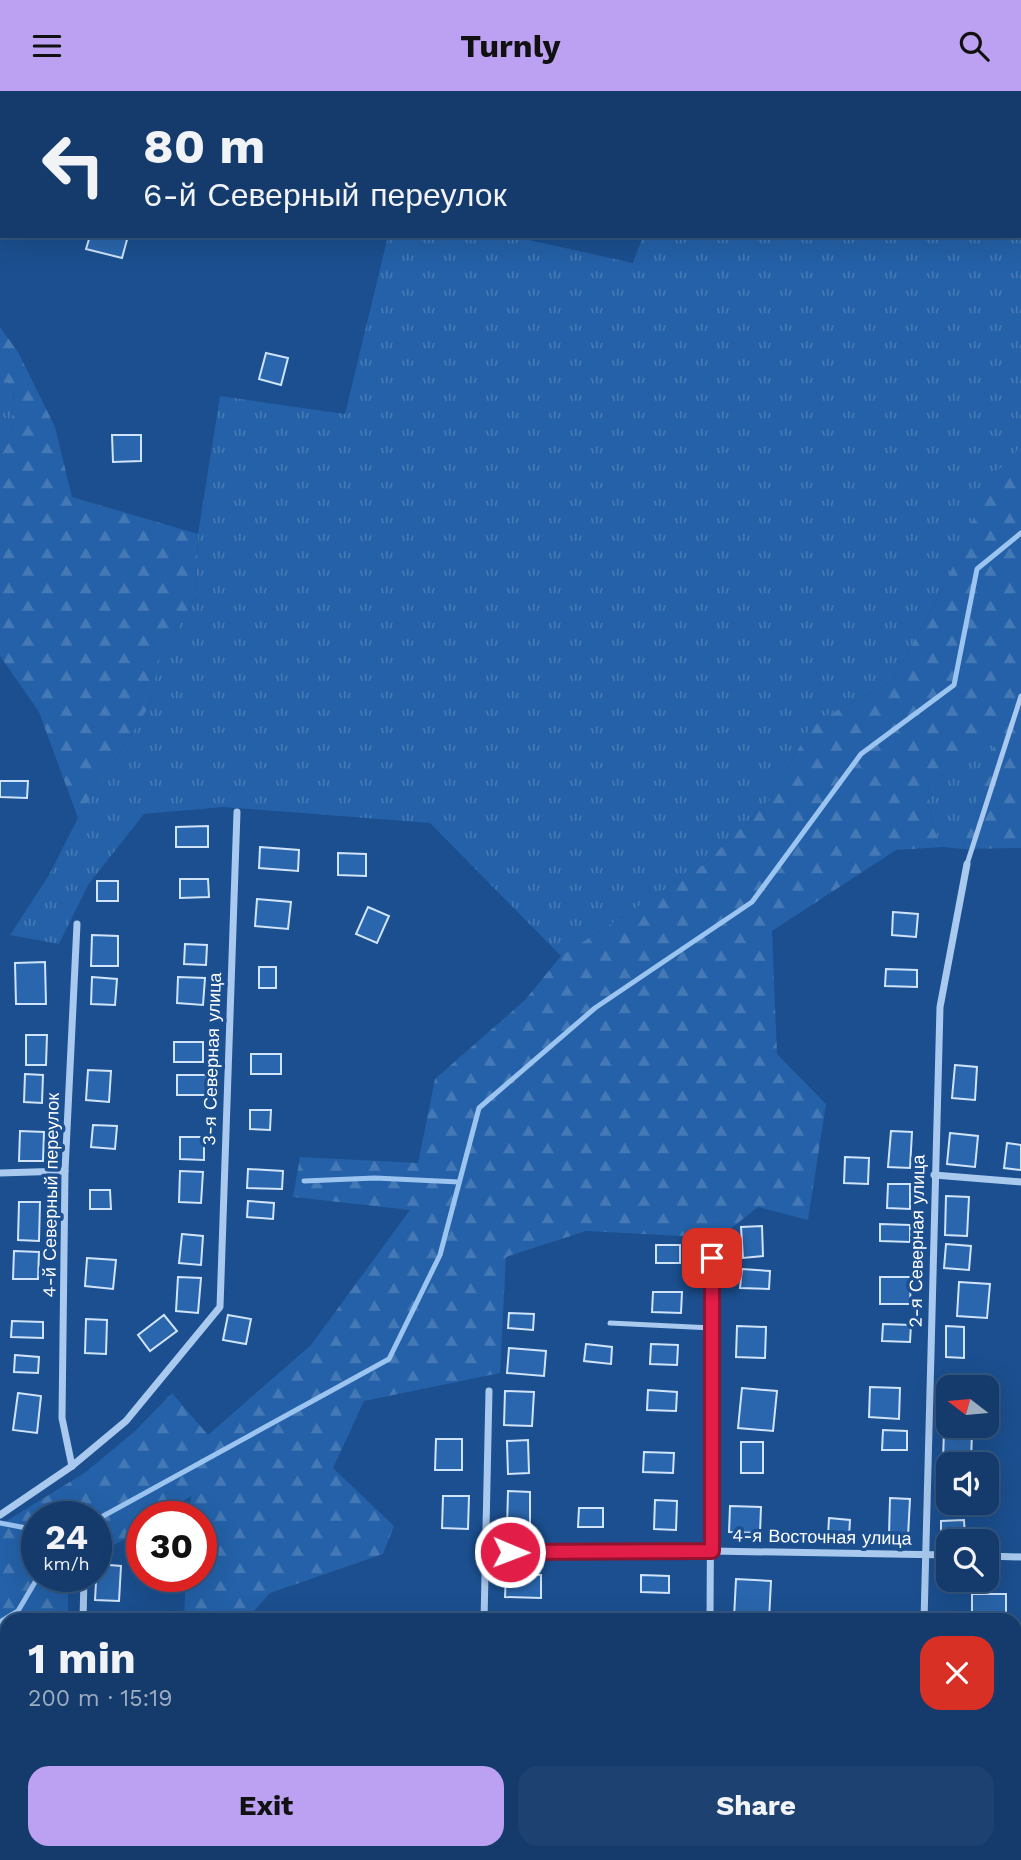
<!DOCTYPE html>
<html lang="en">
<head>
<meta charset="utf-8">
<style>
	body { margin:0; font-family:"Work Sans",sans-serif; background:#1d4271; color:#f1f3f6; height:100vh; display:flex; flex-direction:column; font-size:26px; white-space:nowrap }
	* { box-sizing:border-box; margin:0 }
	p { font-size:23px; color:#9dadc1 }
	.icon { flex:none; width:38px; height:38px; fill:none; stroke:currentColor; stroke-width:2; stroke-linecap:round; stroke-linejoin:round }
	.map { position:relative; flex:1; overflow:hidden }
	.side { position:absolute; left:0px; top:1522px; width:1022px; height:247px; display:flex; flex-direction:column; background:#143b6b; border-radius:21px 21px 0 0; box-shadow:0 7px 28px #0002,0 0 0 2px #33557e }
	.side>* { flex:none }
	.top-card { position:absolute; left:0px; top:0px; width:1022px; height:147px; box-shadow:0 7px 28px #0002,0 0 0 2px #33557e; background:#143b6b; color:#f1f3f6; overflow:hidden }
	.needle { width:46px; rotate:286deg }
	.tools { position:absolute; left:936px; top:1284px; display:grid; gap:14px }
	.tools a { display:grid; place-items:center; width:63px; height:63px; border-radius:14px; background:#143b6b; box-shadow:0 7px 28px #0002,0 0 0 2px #33557e; font-size:35px }
	.speed { position:absolute; left:21px; top:1410px; display:flex; gap:14px; font-size:35px; font-weight:700; text-align:center }
	.speed>* { display:grid; place-content:center; width:91px; height:91px; border-radius:50%; background:#143b6b; box-shadow:0 7px 28px #0002,0 0 0 2px #33557e; line-height:1 }
	.speed small { font-size:18px; font-weight:400 }
	.speed .limit { border:10px solid #d22; background:#fff; color:#111 }
	.pin { position:absolute; display:grid; place-items:center; width:60px; height:60px; color:#fff; margin:-30px; border-radius:14px; box-shadow:0 4px 10px #0006 }
	.me { position:absolute; width:77px; margin:-38px; rotate:91deg; stroke-linejoin:round; filter:drop-shadow(0 0 5px #0008) }
	.turn { display:flex; align-items:center; gap:24px; height:147px; padding:0 28px; font-size:32px }
	.turn .icon { width:91px; height:91px; stroke-width:2.5 }
	.turn b { display:block; font-size:49px; line-height:60px }
	.round { display:grid; place-items:center; flex:none; width:74px; height:74px; border-radius:21px; background:#1d4271 }
	.overview { display:flex; align-items:center; justify-content:space-between; height:119px; padding:0 28px }
	h1 { font-size:42px; font-weight:700; line-height:52px }
	.action { display:flex; gap:14px; margin-top:auto; padding:14px 28px }
	.action a { flex:1; height:80px; border-radius:21px; background:#bca0f2; color:#111; font-size:28px; font-weight:700; line-height:80px; text-align:center }
	.action a+a { background:#1d4271; color:#f1f3f6 }
	header { display:flex; justify-content:space-between; align-items:center; height:91px; padding:0 28px; background:#bca0f2; color:#111; font-size:32px; font-weight:700 }
	.map>svg:first-child { display:block }
	.grass { fill:url(#grass-tufts) }
	.forest { fill:url(#forest-firs) }
	.lines { fill:none; stroke-linecap:round; stroke-linejoin:round }
	.stream { stroke:#9cc4f0; stroke-width:5 }
	.building { fill:#2a66ad; stroke:#cfe3fa; stroke-width:2 }
	.service { stroke:#a9c9ee; stroke-width:5 }
	.minor { stroke:#a9c9ee; stroke-width:7 }
	.route-casing { stroke:#92132f; stroke-width:18 }
	.route { stroke:#e11d48; stroke-width:12 }
	.labels { text-anchor:middle; stroke-width:7; stroke-linejoin:round; paint-order:stroke }
	.street-label { font-size:18px; fill:#fff; stroke:#1b4f8f }
</style>
</head>
<body>
<header><svg class="icon" aria-label="menu" viewBox="0 0 24 24"><path d="M4 6h16M4 12h16M4 18h16"/></svg>Turnly<svg class="icon" aria-label="search" viewBox="0 0 24 24"><circle cx="10" cy="10" r="6"/><path d="M15 15l6 6"/></svg></header>
<div class="map">
<svg width="1021" height="1769" viewBox="0 0 1021 1769">
	<defs>
		<pattern id="grass-tufts" width="24" height="20" patternUnits="userSpaceOnUse" patternTransform="scale(1.75)"><rect width="24" height="20" fill="#2461a8"/><path d="M3 7l-1-3M5 7V3M7 7l1-3M15 17l-1-3M17 17v-4M19 17l1-3" fill="none" stroke="#4579b5"/></pattern>
		<pattern id="forest-firs" width="22" height="20" patternUnits="userSpaceOnUse" patternTransform="scale(1.75)"><rect width="22" height="20" fill="#2461a8"/><path d="M5 1l3.5 6h-7zM16 11l3.5 6h-7z" fill="#4579b5"/></pattern>
	</defs>
	<rect width="100%" height="100%" fill="#1b4f8f"/>
	<!-- grass -->
	<g class="grass">
		<path d="M1021,18V355L991,388L943,498L891,591L813,632L768,711L703,774L561,865L430,732L224,716L144,723L88,794L59,853L10,844L49,784L78,727L148,617L160,566L196,506L198,443L220,305L345,323L388,145H510L633,172L643,145H1020Z"/>
		<path d="M0,286L14,298L11,344L0,346Z"/>
		<path d="M1000,637L963,758L943,756L932,734L928,695Z"/>
	</g>
	<!-- forest -->
	<g class="forest">
		<path d="M0,236L18,261L55,336L72,406L198,443L196,506L160,566L148,617L78,727L39,621L0,565V346L11,343L14,298L0,286Z"/>
		<path d="M1021,355V757L963,758L999,638L928,695L932,734L943,756L896,759L772,840L777,963L826,1013L808,1129L758,1116L719,1147L586,1140L506,1166L500,1282L364,1310L333,1377L394,1435L383,1463L270,1502L246,1529L184,1526L186,1486H201V1426H190L191,1405L159,1426H142V1438L96,1464V1426H37V1486H68V1529L7,1530V1573L0,1574V1434L86,1381L135,1340L172,1302L208,1344L311,1254L410,1119L293,1106L300,1066L418,1072L435,988L525,909L561,865L703,774L768,711L813,632L891,591L943,498L991,387Z"/>
	</g>
	<g class="lines">
		<!-- stream -->
		<g class="stream">
			<path d="M304,1090L375,1087L459,1091"/>
			<path d="M96,1429L389,1268L440,1164L479,1017L595,917L752,811L861,663L954,594L977,478L1021,442"/>
			<path d="M0,1432L37,1439"/>
			<path d="M0,1531L18,1520L38,1486"/>
		</g>
	</g>
	<!-- building -->
	<g class="building">
		<rect x="662" y="0" width="63" height="2"/>
		<path d="M90,145H128L122,167L86,158Z"/>
		<path d="M266,262L288,267L281,294L259,288Z"/>
		<path d="M112,344H141V370L113,371Z"/>
		<path d="M0,690H28L27,707L0,706Z"/>
		<path d="M208,735V756H176V736Z"/>
		<path d="M260,756L299,759L298,780L259,777Z"/>
		<path d="M338,762L366,763V785L338,784Z"/>
		<path d="M180,788H208L209,806L180,807Z"/>
		<rect x="97" y="790" width="21" height="20"/>
		<path d="M257,808L291,811L288,838L255,835Z"/>
		<path d="M368,816L389,825L377,852L356,843Z"/>
		<path d="M893,821L918,823L916,846L892,844Z"/>
		<path d="M92,844L118,845V875H91Z"/>
		<path d="M185,853L207,854L206,874L184,873Z"/>
		<path d="M45,871L46,913H16L15,872Z"/>
		<rect x="259" y="876" width="17" height="21"/>
		<path d="M886,878L917,879V896L885,895Z"/>
		<path d="M92,886L117,888L115,914L91,913Z"/>
		<path d="M178,886L205,887L203,914L177,912Z"/>
		<path d="M26,944H47L46,974H26Z"/>
		<rect x="174" y="951" width="29" height="20"/>
		<rect x="251" y="963" width="30" height="20"/>
		<path d="M955,974L977,976L975,1009L952,1007Z"/>
		<path d="M88,979L111,980L109,1011L86,1009Z"/>
		<path d="M25,983L43,984L42,1012L24,1011Z"/>
		<rect x="177" y="984" width="29" height="20"/>
		<path d="M250,1019H271L270,1039L250,1038Z"/>
		<path d="M93,1034L117,1035L115,1058L91,1056Z"/>
		<path d="M20,1040L44,1041L43,1070H19Z"/>
		<path d="M891,1040L912,1041L910,1077L888,1076Z"/>
		<path d="M950,1042L978,1045L975,1076L947,1073Z"/>
		<path d="M180,1046H204V1069L180,1068Z"/>
		<path d="M1007,1052L1021,1054V1079L1004,1077Z"/>
		<path d="M845,1066L869,1067L868,1093L844,1092Z"/>
		<path d="M248,1078L283,1080L282,1098L247,1097Z"/>
		<path d="M180,1080L203,1081L201,1112L179,1111Z"/>
		<path d="M888,1093H910V1118L887,1117Z"/>
		<path d="M90,1099H110L111,1118H90Z"/>
		<path d="M946,1105L969,1106L967,1145L945,1144Z"/>
		<path d="M248,1110L274,1112L273,1128L247,1126Z"/>
		<path d="M19,1111H40L39,1150L18,1149Z"/>
		<path d="M880,1133L910,1134V1151L880,1150Z"/>
		<path d="M762,1135L763,1165L743,1167L741,1136Z"/>
		<path d="M182,1143L203,1145L201,1174L179,1172Z"/>
		<path d="M946,1153L971,1155L969,1179L944,1177Z"/>
		<rect x="656" y="1154" width="24" height="18"/>
		<path d="M14,1160L39,1161L38,1188H13Z"/>
		<path d="M87,1167L116,1169L113,1198L85,1195Z"/>
		<path d="M742,1178L770,1180L769,1198L740,1197Z"/>
		<path d="M178,1186L201,1187L198,1222L176,1220Z"/>
		<path d="M880,1186H911L910,1213H880Z"/>
		<path d="M959,1191L990,1193L987,1227L957,1225Z"/>
		<path d="M653,1201H682L681,1222L652,1221Z"/>
		<path d="M509,1222L534,1223L533,1239L508,1237Z"/>
		<path d="M164,1224L177,1240L150,1260L138,1244Z"/>
		<path d="M228,1224L251,1228L246,1253L223,1249Z"/>
		<path d="M86,1228L107,1229L106,1263L85,1262Z"/>
		<path d="M12,1230L43,1231V1247L11,1246Z"/>
		<path d="M883,1233L911,1234L910,1251L882,1250Z"/>
		<path d="M737,1235L766,1236L765,1267L736,1266Z"/>
		<path d="M946,1235L964,1236V1267L946,1266Z"/>
		<path d="M586,1253L612,1256L611,1273L584,1270Z"/>
		<path d="M651,1253L678,1254L677,1274L650,1273Z"/>
		<path d="M509,1257L546,1260L544,1285L507,1282Z"/>
		<path d="M15,1264L39,1266L38,1282L14,1281Z"/>
		<path d="M945,1287H975V1297H948V1319H944Z"/>
		<path d="M870,1296L900,1297L899,1328L869,1326Z"/>
		<path d="M742,1297L777,1300L773,1340L738,1337Z"/>
		<path d="M648,1299L677,1301L676,1320L647,1319Z"/>
		<path d="M505,1300L534,1301L532,1335L504,1334Z"/>
		<path d="M18,1302L41,1305L37,1342L13,1339Z"/>
		<path d="M883,1339L907,1340V1359H882Z"/>
		<path d="M944,1339L972,1340L971,1371L943,1370Z"/>
		<path d="M436,1348H462V1379H435Z"/>
		<path d="M528,1349L529,1382L508,1383L507,1350Z"/>
		<rect x="741" y="1351" width="22" height="31"/>
		<path d="M644,1361L674,1362L673,1382L643,1381Z"/>
		<path d="M508,1400L530,1401V1438H507Z"/>
		<path d="M443,1405H469L468,1438L442,1437Z"/>
		<path d="M890,1407L910,1408L908,1445L889,1444Z"/>
		<path d="M655,1409L677,1410L676,1439L654,1438Z"/>
		<path d="M730,1415L761,1416L760,1442L729,1441Z"/>
		<path d="M579,1417H603V1436H578Z"/>
		<path d="M829,1427L850,1429L849,1446L828,1445Z"/>
		<path d="M964,1429L965,1446L941,1447V1430Z"/>
		<path d="M97,1473L121,1475L119,1510L95,1509Z"/>
		<path d="M506,1483L541,1484V1507L505,1506Z"/>
		<path d="M641,1484L669,1485V1502L641,1501Z"/>
		<path d="M736,1488L771,1490L769,1529L734,1527Z"/>
		<rect x="972" y="1503" width="34" height="27"/>
		<path d="M871,1524V1530H834V1525Z"/>
		<path d="M447,1525H465V1530H448Z"/>
		<path d="M216,1762H238L237,1768L216,1766Z"/>
		<rect x="429" y="1762" width="32" height="7"/>
		<rect x="497" y="1762" width="35" height="7"/>
		<path d="M867,1762L899,1764V1769H867Z"/>
		<path d="M630,1765L664,1767V1769H630Z"/>
	</g>
	<g class="lines">
		<!-- service -->
		<g class="service">
			<path d="M750,2L752,0"/>
			<path d="M967,773L1021,605"/>
			<path d="M610,1232L712,1237"/>
		</g>
		<!-- minor -->
		<g class="minor">
			<path d="M0,1082L65,1080"/>
			<path d="M934,1084L1021,1091"/>
			<path d="M72,1375L62,1327L65,1080L77,833"/>
			<path d="M0,1424L72,1375L126,1330L220,1216L237,721"/>
			<path d="M485,1461L712,1460L948,1464"/>
			<path d="M987,1465L1021,1466"/>
			<path d="M83,1530L84,1486"/>
			<path d="M484,1530L489,1300"/>
			<path d="M710,1530L712,1166"/>
			<path d="M924,1530L940,916L967,773"/>
			<path d="M78,1769V1762"/>
			<path d="M262,1769V1762"/>
			<path d="M480,1769V1762"/>
			<path d="M701,1769V1762"/>
			<path d="M917,1769V1762"/>
		</g>
	</g>
	<g class="lines">
		<defs>
			<path id="route" d="M510,1461L712,1460V1167"/>
		</defs>
		<!-- route casing -->
		<use href="#route" class="route-casing"/>
		<!-- route -->
		<use href="#route" class="route"/>
	</g>
	<g class="labels">
		<!-- street labels -->
		<g class="street-label">
			<text transform="translate(212 968) rotate(-88)" y="6">3-я Северная улица</text>
			<text transform="translate(51 1104) rotate(-89)" y="6">4-й Северный переулок</text>
			<text transform="translate(917 1150) rotate(-89)" y="6">2-я Северная улица</text>
			<text transform="translate(822 1446) rotate(1)" y="6">4-я Восточная улица</text>
		</g>
	</g>
</svg>
<div class="tools">
<a><svg class="needle" viewBox="-14 -14 28 28"><path d="M0-13l5 13h-10z" fill="#e53935"/><path d="M0 13l5-13h-10z" fill="#9dadc1"/></svg></a>
<a><svg class="icon" aria-label="sound" viewBox="0 0 24 24"><path d="M4 9h4l5-4v14l-5-4H4zM17 9q2 3 0 6"/></svg></a>
<a><svg class="icon" aria-label="search" viewBox="0 0 24 24"><circle cx="10" cy="10" r="6"/><path d="M15 15l6 6"/></svg></a>
</div>
<div class="speed"><div>24<small>km/h</small></div><div class="limit">30</div></div>
<div class="pin" style="left:712px;top:1167px;background:#d93025"><svg class="icon" aria-label="arrive" viewBox="0 0 24 24"><path d="M6 21V4h12l-3 4 3 4H6"/></svg></div>
<svg class="me" style="left:510px;top:1461px" viewBox="-20 -20 40 40"><circle r="17" fill="#e11d48" stroke="#fff" stroke-width="3"/><path d="M0-11L8 9 0 5-8 9z" fill="#fff"/></svg>
<div class="top-card">
<div class="turn"><svg class="icon" aria-label="left" viewBox="0 0 24 24"><path d="M17 20v-9H6M10 6l-5 5 5 5"/></svg><div><b>80 m</b>6-й Северный переулок</div></div>
</div>
<section class="side">
<div class="overview"><div><h1>1 min</h1><p>200 m · 15:19</p></div><a class="round" style="background:#d93025;color:#fff"><svg class="icon" aria-label="close" viewBox="0 0 24 24"><path d="M6 6l12 12M18 6L6 18"/></svg></a></div>
<div class="action"><a>Exit</a><a>Share</a></div>
</section>
</div>
</body>
</html>
